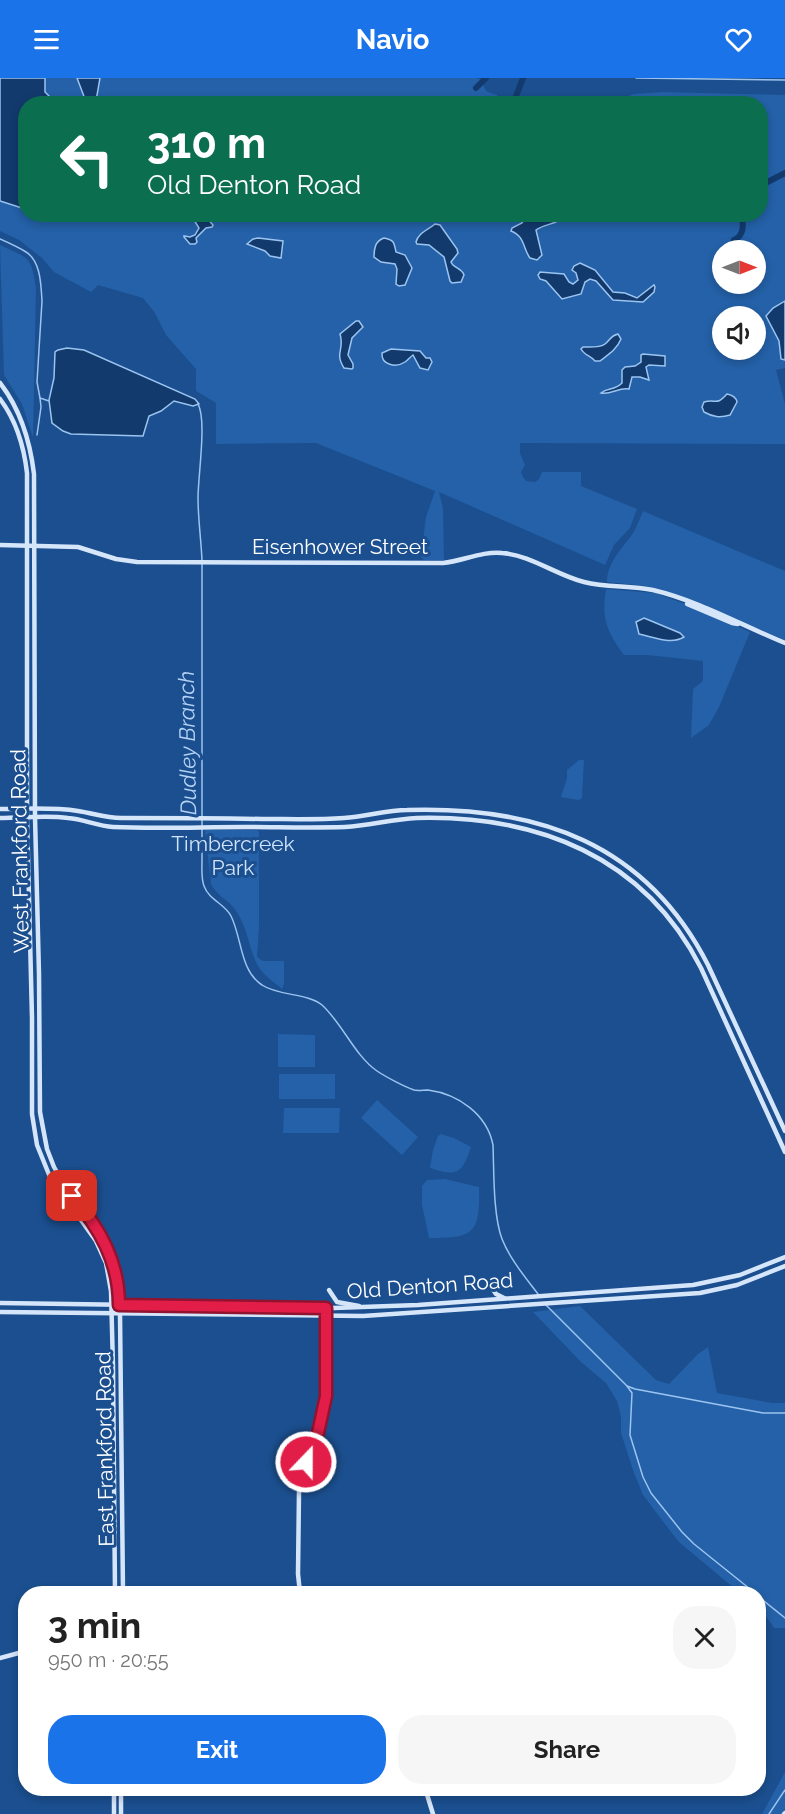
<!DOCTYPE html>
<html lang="en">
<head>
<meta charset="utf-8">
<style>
	body { margin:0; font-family:Raleway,sans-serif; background:#f6f6f6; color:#222; height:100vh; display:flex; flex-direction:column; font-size:22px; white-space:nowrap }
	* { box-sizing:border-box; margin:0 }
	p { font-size:20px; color:#767676 }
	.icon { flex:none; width:33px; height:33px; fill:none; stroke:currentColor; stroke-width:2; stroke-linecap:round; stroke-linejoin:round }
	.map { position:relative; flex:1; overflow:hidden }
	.drawer { position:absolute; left:18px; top:1508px; width:748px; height:210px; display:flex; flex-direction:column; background:#fff; border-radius:24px; box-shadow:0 3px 9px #0003 }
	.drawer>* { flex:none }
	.banner { position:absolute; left:18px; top:18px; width:750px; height:126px; border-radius:24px; box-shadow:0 3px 9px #0003; background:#0b6e4f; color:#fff; overflow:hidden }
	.needle { width:39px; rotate:90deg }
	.buttons { position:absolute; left:712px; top:162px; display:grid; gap:12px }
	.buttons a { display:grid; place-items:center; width:54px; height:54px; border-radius:50%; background:#fff; box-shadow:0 3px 9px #0003; font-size:30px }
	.pin { position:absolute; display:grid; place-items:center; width:51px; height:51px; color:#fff; margin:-26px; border-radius:12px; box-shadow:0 3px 9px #0006 }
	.me { position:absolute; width:66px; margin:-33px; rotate:22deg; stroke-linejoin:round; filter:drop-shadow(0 0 4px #0008) }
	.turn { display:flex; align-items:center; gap:21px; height:126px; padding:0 30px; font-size:27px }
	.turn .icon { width:78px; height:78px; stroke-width:2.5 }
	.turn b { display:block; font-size:42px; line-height:51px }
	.round { display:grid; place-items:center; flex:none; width:63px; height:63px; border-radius:24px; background:#f6f6f6 }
	.summary { display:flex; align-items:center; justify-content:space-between; height:102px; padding:0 30px }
	h1 { font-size:36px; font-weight:700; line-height:45px }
	.action { display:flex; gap:12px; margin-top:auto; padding:12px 30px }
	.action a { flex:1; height:69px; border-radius:24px; background:#1a73e8; color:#fff; font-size:24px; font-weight:700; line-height:69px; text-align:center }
	.action a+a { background:#f6f6f6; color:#222 }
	header { display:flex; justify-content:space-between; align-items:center; height:78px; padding:0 30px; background:#1a73e8; color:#fff; font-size:27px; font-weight:700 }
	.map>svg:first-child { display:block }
	.green { fill:#2461a8; fill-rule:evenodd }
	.water { fill:#123a6d; stroke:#9cc4f0; stroke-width:1.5 }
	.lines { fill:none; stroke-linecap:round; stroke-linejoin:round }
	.stream { stroke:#9cc4f0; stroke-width:1.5 }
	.river { stroke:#123a6d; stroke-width:6 }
	.secondary { stroke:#d6e6fa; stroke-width:4.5 }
	.route-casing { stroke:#92132f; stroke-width:15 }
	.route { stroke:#e11d48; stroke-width:10 }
	.labels { text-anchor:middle; stroke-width:6; stroke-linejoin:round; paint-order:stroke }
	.street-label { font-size:21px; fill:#fff; stroke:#1b4f8f }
	.park-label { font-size:21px; fill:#cfe3fa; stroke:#1b4f8f }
	.water-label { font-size:22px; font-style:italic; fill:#b5d3f5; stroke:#1b4f8f }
</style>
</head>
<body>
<header><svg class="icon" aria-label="menu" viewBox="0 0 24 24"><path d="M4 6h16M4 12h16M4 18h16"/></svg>Navio<svg class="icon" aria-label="heart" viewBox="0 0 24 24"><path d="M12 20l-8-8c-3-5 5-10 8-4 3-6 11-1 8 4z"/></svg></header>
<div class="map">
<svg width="785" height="1736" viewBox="0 0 785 1736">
	<rect width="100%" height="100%" fill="#1b4f8f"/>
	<!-- green -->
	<g class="green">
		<path d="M0,0H477L481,2L486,13L497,17L505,25L26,26V136H760V26L609,25L634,16L662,14L785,17V290L776,292L785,326V366L520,365V375L525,387L521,394L523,399L526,403L535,404L539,401L542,394H581V408L637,431L630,450L614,467L605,487L439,414L443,430L444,482H424L421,479L426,439L435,413L316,365L216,366V325L196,313V291L166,257L155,235L143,220L98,207L91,214L54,194L42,180L19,162L0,153ZM723,172H756V206H723ZM723,238H756V272H723Z"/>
		<path d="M0,167C29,181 31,177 36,210L33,359L22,326L4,297Z"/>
		<path d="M643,433L785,493V562L663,512L646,508L607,504C607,484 622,471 633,455C637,448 640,440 643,433Z"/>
		<path d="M606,511L655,515L688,527L750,554L719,629L709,647L691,660L693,611L703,603V583L647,577H624C607,554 601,540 606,511Z"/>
		<path d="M579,682H584L582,720L579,722L561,719L567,700V692Z"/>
		<path d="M205,752H257L259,754V849L257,879L263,883H284V906L282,911C274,904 263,897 258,888C248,870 248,848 234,830C227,821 218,819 211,806Z"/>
		<path d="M278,956L315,957V989H278Z"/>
		<rect x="279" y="996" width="56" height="25"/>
		<path d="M377,1022L418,1059L402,1077L361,1040Z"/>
		<path d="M284,1030H340L339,1055H283Z"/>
		<path d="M441,1056L454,1060L471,1069C462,1096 457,1099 430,1090L433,1072L438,1058Z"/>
		<path d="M445,1101L479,1109C480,1156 474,1160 429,1160L422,1127V1108L427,1102Z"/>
		<path d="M580,1228L656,1302L669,1306L698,1276L708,1269L717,1315L772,1325H785V1550H774L763,1534L759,1530V1515H740L680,1465L671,1454L643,1417L634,1395L621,1355V1339L617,1323L606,1305L581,1284L533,1234Z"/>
		<path d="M785,1694V1731L782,1736H762Z"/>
	</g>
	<!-- water -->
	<g class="water">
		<path d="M0,0H45V14L55,24L81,25L26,26L25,131L0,123Z"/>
		<path d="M77,0H100L96,23L93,24L85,21Z"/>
		<path d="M527,137H558V143C550,147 543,147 536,152L542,177L537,182L530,180C523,171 525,158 511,153L512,150L522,145Z"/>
		<path d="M198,138L206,139L213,147L212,149L206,150L196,160L197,164L195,166H190L184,159V158L190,159L195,157L199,150L194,142Z"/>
		<path d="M435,146L440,147L457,171L458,175L451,184C453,190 462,190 464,197L461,204L452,205L450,203L444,179L429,167L417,166L416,164C418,155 428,152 435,146Z"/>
		<path d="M258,160L283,163L281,180L270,178L265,173L247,166L253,161Z"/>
		<path d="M384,160C394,162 394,164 396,174L405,177L412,190L405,207L399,208L396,206L397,191L395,186L381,184L374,179C374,171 375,163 384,160Z"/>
		<path d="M580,185L595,192L613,214L625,215L637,220L654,207L655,209L654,214L643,224L613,222L596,203L590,201L585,204L581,216L562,221L546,203L540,201L538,197L540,194L564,196L569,204L573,206L578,202L576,195L572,192L574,188Z"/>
		<path d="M785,223V282L781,281L779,263L766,238L773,230Z"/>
		<path d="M356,243H359L363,249L352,260L348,277L353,286V290L352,291L344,290C334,274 345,272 340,256Z"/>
		<path d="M618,256L621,261C617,271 609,276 600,283H595C591,278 584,277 581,271L583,269C589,269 600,270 605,266C611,261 610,258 618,256Z"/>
		<path d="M67,270L84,272L195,321L199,326L193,328L174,323L161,333L149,338L143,358L71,356L63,353L52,345L49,322L54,300L55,274L58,272Z"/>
		<path d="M391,271L420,273L426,280H430L432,284L428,292L420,290L413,277C410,279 408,282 405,284C396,290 381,287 382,275Z"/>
		<path d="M643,276L665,278V288L649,287L646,289L649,302L640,299H632L629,311C619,309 611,317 601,315C608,309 614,313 622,305V292L625,289L635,288L641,284V277Z"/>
		<path d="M727,316C732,317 736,319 737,324L730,337C720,340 713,339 704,334L702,329L704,324C717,320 715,329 727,316Z"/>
		<path d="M644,540L680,555L684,559C671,567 652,559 639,556L636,544Z"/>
	</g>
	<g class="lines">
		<!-- stream -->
		<g class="stream">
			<path d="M636,0L785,2"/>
			<path d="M0,161C9,165 18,169 26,174C41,183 41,208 42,223L37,304L40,320L49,323"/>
			<path d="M198,326C207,342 198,398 198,420C198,440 201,461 202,482"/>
			<path d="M37,357L41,329L40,320"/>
			<path d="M202,486V781C202,790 201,800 204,808C209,822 225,826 231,838C242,860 240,893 262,907C278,918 308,915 322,927C342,945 355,978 377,993C386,999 405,1009 414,1012C418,1013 423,1012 428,1012C458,1016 487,1036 493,1067C494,1093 493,1137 502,1161C510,1181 525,1199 538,1216"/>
			<path d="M546,1227L627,1308L635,1311L763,1335H785"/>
			<path d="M627,1308L632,1315L630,1357L643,1399L651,1415L682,1454L694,1466L755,1515"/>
			<path d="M759,1519L785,1540"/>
			<path d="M769,1736L785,1712"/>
		</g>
		<!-- river -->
		<g class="river">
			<path d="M476,10L486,0"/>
			<path d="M513,26L523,0"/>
			<path d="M760,108L785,95"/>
			<path d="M734,162C745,157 743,146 742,136"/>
		</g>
		<!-- secondary -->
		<g class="secondary">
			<path d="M0,305C21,332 30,363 34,396L35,739L39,896L40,1034L47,1071L54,1089L66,1110L94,1145L107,1167L117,1199L120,1235L123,1515"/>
			<path d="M0,321C16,342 24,369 27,395V739L32,940V1036L37,1067L50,1099L96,1163L106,1185L108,1196L111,1213L113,1289L115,1515"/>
			<path d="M0,467L78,469L116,481L137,484L443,485C463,483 482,473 502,475C531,477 556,497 584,504C607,510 630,507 653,512C699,523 741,547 785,565"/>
			<path d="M687,526L732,545L738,546"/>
			<path d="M0,731C25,731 52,729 78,733C92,735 106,740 121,740C168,740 215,740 262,741C289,741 317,742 344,740C365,739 386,732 407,732C538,728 646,765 708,887L785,1053"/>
			<path d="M0,740C23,740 46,737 68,740C83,741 97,748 113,749C156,751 201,749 245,749C278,749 311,750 345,749C369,748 392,741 417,740C537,737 644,778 701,890L785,1074"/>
			<path d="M489,1206L496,1216L504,1220"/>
			<path d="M329,1212L337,1224L359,1228"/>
			<path d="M0,1225L334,1230L418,1227L693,1207L740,1197L785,1179"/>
			<path d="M0,1234L363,1238L700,1215L737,1207L785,1188"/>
			<path d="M300,1515L298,1496L299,1413L306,1384L318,1355L326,1318L325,1230"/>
			<path d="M0,1580L26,1573"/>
			<path d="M425,1710L433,1736"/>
			<path d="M114,1736V1710"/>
			<path d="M121,1736V1710"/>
			<path d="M784,1736L785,1735"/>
		</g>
	</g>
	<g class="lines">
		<defs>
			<path id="route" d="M72,1118C100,1150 119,1184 119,1227L326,1230V1318L318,1355L306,1384"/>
		</defs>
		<!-- route casing -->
		<use href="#route" class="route-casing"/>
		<!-- route -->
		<use href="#route" class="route"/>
	</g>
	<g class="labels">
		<!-- street labels -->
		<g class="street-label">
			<text x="340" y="476">Eisenhower Street</text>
			<text transform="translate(20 773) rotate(-91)" y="7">West Frankford Road</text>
			<text transform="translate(430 1208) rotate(-4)" y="7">Old Denton Road</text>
			<text transform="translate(105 1371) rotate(-91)" y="7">East Frankford Road</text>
		</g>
		<!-- park labels -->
		<g class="park-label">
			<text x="233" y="773">Timbercreek<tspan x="233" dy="24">Park</tspan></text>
		</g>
		<!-- water labels -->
		<g class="water-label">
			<text transform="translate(187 665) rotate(-91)" y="8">Dudley Branch</text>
		</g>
	</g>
</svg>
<div class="buttons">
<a><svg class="needle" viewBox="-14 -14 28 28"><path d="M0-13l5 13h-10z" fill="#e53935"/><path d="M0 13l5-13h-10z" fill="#767676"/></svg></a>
<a><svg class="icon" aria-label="sound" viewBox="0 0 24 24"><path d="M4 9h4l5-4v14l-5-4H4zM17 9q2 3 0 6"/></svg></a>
</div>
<div class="pin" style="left:72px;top:1118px;background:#d93025"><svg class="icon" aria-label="arrive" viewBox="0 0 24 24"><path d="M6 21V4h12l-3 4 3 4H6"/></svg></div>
<svg class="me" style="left:306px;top:1384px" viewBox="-20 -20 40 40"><circle r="17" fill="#e11d48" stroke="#fff" stroke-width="3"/><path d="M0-11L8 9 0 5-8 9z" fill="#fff"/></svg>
<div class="banner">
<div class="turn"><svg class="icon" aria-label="left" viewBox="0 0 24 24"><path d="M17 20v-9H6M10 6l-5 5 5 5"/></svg><div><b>310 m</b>Old Denton Road</div></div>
</div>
<section class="drawer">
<div class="summary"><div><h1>3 min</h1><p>950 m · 20:55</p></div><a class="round"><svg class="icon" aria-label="close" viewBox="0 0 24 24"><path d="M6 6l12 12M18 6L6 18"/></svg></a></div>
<div class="action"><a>Exit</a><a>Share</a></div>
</section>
</div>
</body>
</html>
